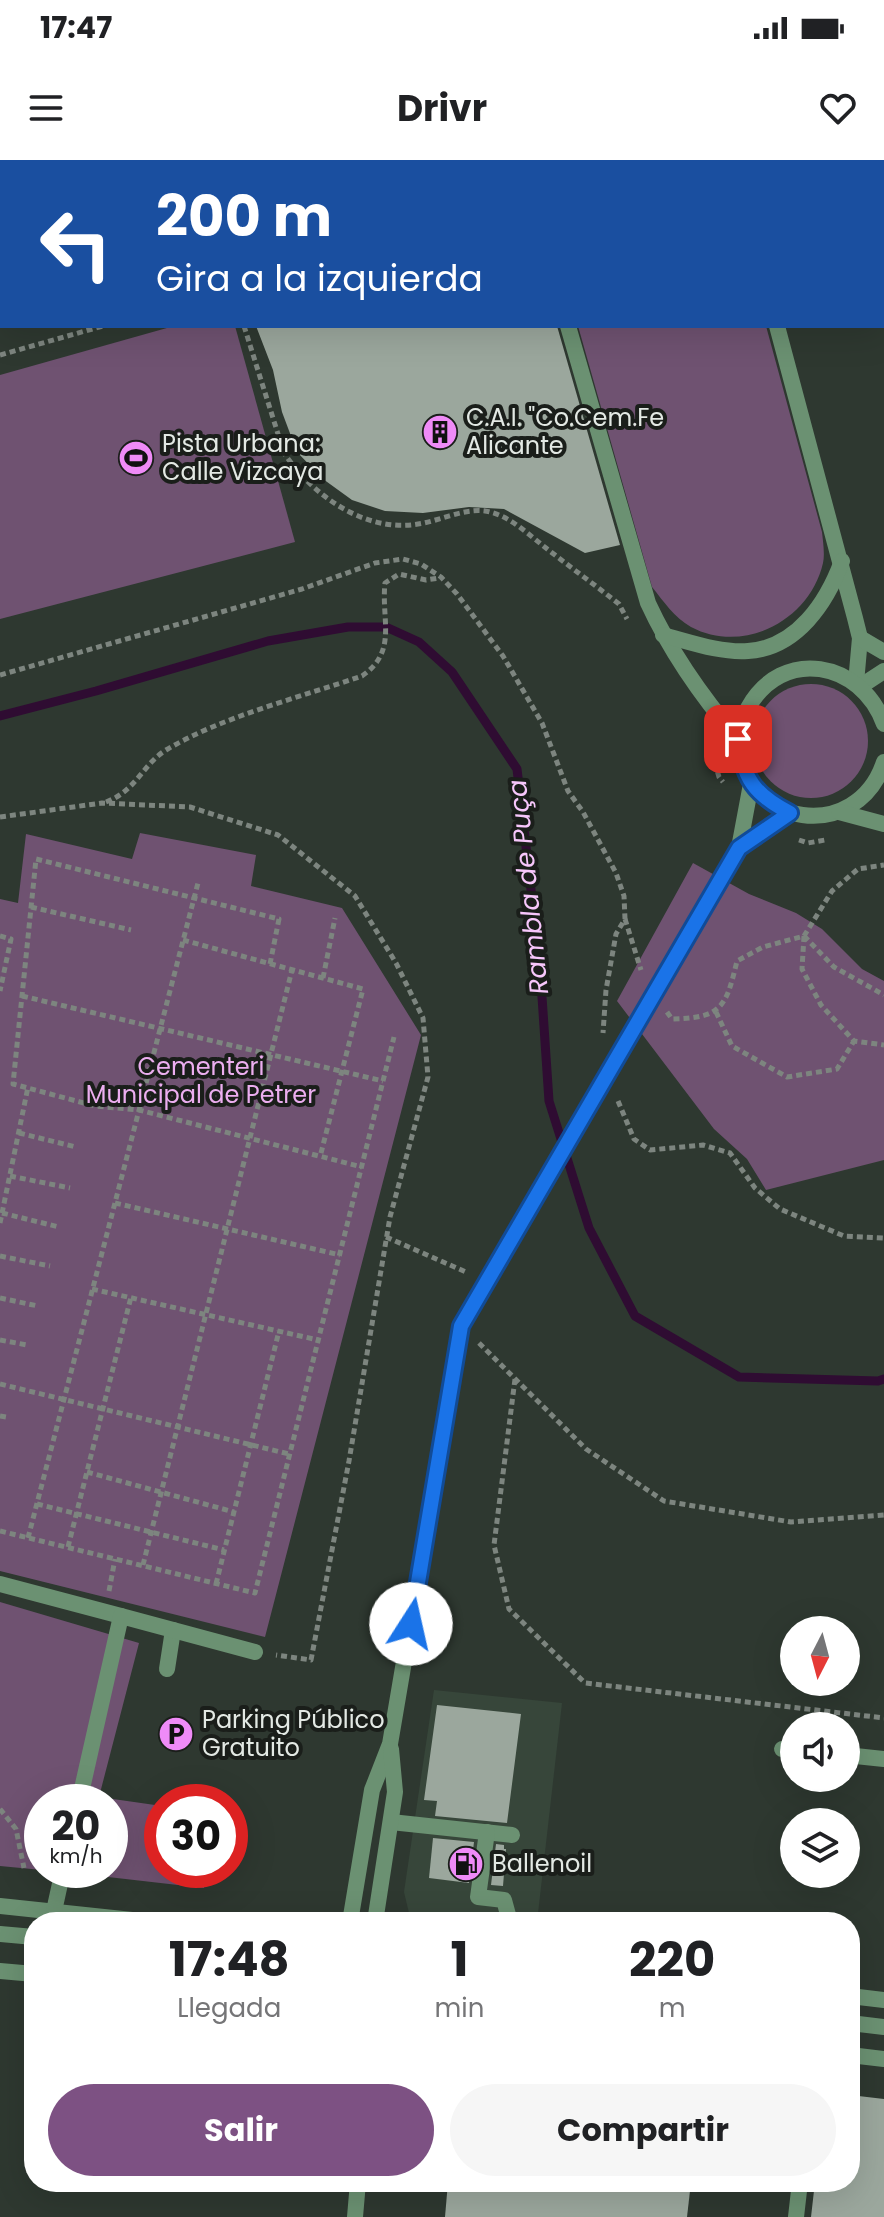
<!DOCTYPE html>
<html lang="es">
<head>
<meta charset="utf-8">
<style>
	body { margin:0; font-family:Poppins,sans-serif; background:#f6f6f6; color:#202124; height:100vh; display:flex; flex-direction:column; font-size:30px; white-space:nowrap }
	* { box-sizing:border-box; margin:0 }
	p { font-size:26px; color:#757577 }
	.icon { flex:none; width:44px; height:44px; fill:none; stroke:currentColor; stroke-width:2; stroke-linecap:round; stroke-linejoin:round }
	.map { position:relative; flex:1; overflow:hidden }
	.sheet { position:absolute; left:24px; top:1752px; width:836px; height:280px; display:flex; flex-direction:column; background:#fff; border-radius:32px; box-shadow:0 8px 32px #0002 }
	.sheet>* { flex:none }
	.banner { position:absolute; left:0px; top:0px; width:884px; height:168px; box-shadow:0 8px 32px #0002; background:#1a4fa0; color:#fff; overflow:hidden }
	.needle { width:52px; rotate:186deg }
	.controls { position:absolute; left:780px; top:1456px; display:grid; gap:16px }
	.controls a { display:grid; place-items:center; width:80px; height:80px; border-radius:50%; background:#fff; box-shadow:0 8px 32px #0002; font-size:40px }
	.speed { position:absolute; left:24px; top:1624px; display:flex; gap:16px; font-size:40px; font-weight:700; text-align:center }
	.speed>* { display:grid; place-content:center; width:104px; height:104px; border-radius:50%; background:#fff; box-shadow:0 8px 32px #0002; line-height:1 }
	.speed small { font-size:20px; font-weight:400 }
	.speed .limit { border:12px solid #d22; background:#fff; color:#111 }
	.pin { position:absolute; display:grid; place-items:center; width:68px; height:68px; color:#fff; margin:-34px; border-radius:16px; box-shadow:0 4px 12px #0006 }
	.me { position:absolute; width:88px; margin:-44px; rotate:10deg; stroke-linejoin:round; filter:drop-shadow(0 0 6px #0008) }
	.turn { display:flex; align-items:center; gap:28px; height:168px; padding:0 24px; font-size:36px }
	.turn .icon { width:104px; height:104px; stroke-width:2.5 }
	.turn b { display:block; font-size:56px; line-height:68px }
	.eta { display:flex; justify-content:space-evenly; align-items:center; height:136px; text-align:center }
	.eta b { font-size:48px; font-weight:700; line-height:56px }
	.cta { display:flex; gap:16px; margin-top:auto; padding:16px 24px }
	.cta a { flex:1; height:92px; border-radius:48px; background:#7d5183; color:#fff; font-size:32px; font-weight:700; line-height:92px; text-align:center }
	.cta a+a { background:#f6f6f6; color:#202124 }
	.status { display:flex; justify-content:space-between; align-items:center; height:56px; padding:0 40px; background:#fff; direction:ltr }
	.status svg { height:22px; fill:currentColor }
	header { display:flex; justify-content:space-between; align-items:center; height:104px; padding:0 24px; background:#fff; font-size:36px; font-weight:700 }
	.map>svg:first-child { display:block }
	.built { fill:#37463a }
	.green { fill:#6f5271 }
	.lines { fill:none; stroke-linecap:round; stroke-linejoin:round }
	.stream { stroke:#2f0c32; stroke-width:9 }
	.building { fill:#9ba79d }
	.path { stroke:#7d857f; stroke-width:5; stroke-dasharray:6 4; stroke-linecap:butt }
	.service { stroke:#6b9172; stroke-width:16 }
	.minor { stroke:#6b9172; stroke-width:16 }
	.tertiary { stroke:#6b9172; stroke-width:16 }
	.minor-bridge { stroke:#6b9172; stroke-width:16 }
	.route-casing { stroke:#114b97; stroke-width:20 }
	.route { stroke:#1a73e8; stroke-width:14 }
	.labels { text-anchor:middle; stroke-width:8; stroke-linejoin:round; paint-order:stroke }
	.poi-label { font-size:24px; fill:#e3e9e4; stroke:#1a1e1a; text-anchor:start }
	.park-label { font-size:24px; fill:#ecaef0; stroke:#1a1e1a }
	.water-label { font-size:26px; font-style:italic; fill:#f7c6fb; stroke:#1a1e1a }
</style>
</head>
<body>
<div class="status"><b>17:47</b><svg viewBox="0 0 49 12"><path d="M0 12V9h3v3zM5 12V6h3v6zM10 12V3h3v9zM15 12V0h3v12zM26 1h20v11H26zM47 4h2v5h-2z"/></svg></div>
<header><svg class="icon" aria-label="menu" viewBox="0 0 24 24"><path d="M4 6h16M4 12h16M4 18h16"/></svg>Drivr<svg class="icon" aria-label="heart" viewBox="0 0 24 24"><path d="M12 20l-8-8c-3-5 5-10 8-4 3-6 11-1 8 4z"/></svg></header>
<div class="map">
<svg width="884" height="2057" viewBox="0 0 884 2057">
	<rect width="100%" height="100%" fill="#2e3830"/>
	<!-- built -->
	<path class="built" d="M434,1530L562,1543L537,1762L409,1753L404,1732Z"/>
	<!-- green -->
	<g class="green">
		<path d="M174,166H235L295,382L0,459V215Z"/>
		<path d="M578,166H766L822,372C823,382 825,394 823,403C810,460 744,495 691,467C674,457 664,442 652,427Z"/>
		<circle cx="811" cy="581" r="57"/>
		<path d="M140,673L256,695L251,726L342,748L421,875L265,1477L0,1411V739L18,743L26,674L132,699Z"/>
		<path d="M693,703L749,734L796,753L822,769L862,809L884,821V1000L766,1030L747,999L714,969L617,841Z"/>
		<path d="M0,1442L139,1483L99,1637L162,1646V1710H208L204,1728L47,1710H110V1642H42V1710L0,1706Z"/>
	</g>
	<g class="lines">
		<!-- stream -->
		<path class="stream" d="M0,556L96,531L268,481L348,467H386L419,482L452,512L517,609L540,807L549,941L589,1068L635,1156L739,1217L878,1221L884,1219"/>
	</g>
	<!-- building -->
	<g class="building">
		<path d="M256,166H557L620,385L585,393L504,349L469,347L423,353L385,351L352,340L323,319L297,292L282,252L273,210Z"/>
		<path d="M437,1545L521,1554L507,1663L435,1656L437,1641L424,1640Z"/>
		<path d="M433,1678L474,1682L469,1723L429,1718Z"/>
		<path d="M496,1684L504,1685V1689H506L503,1726L491,1725Z"/>
		<path d="M850,1935L884,1939V2057H811L815,2022H850Z"/>
		<path d="M448,2022H691L687,2057H445Z"/>
	</g>
	<g class="lines">
		<!-- path -->
		<g class="path">
			<path d="M244,166L284,293C312,335 365,373 418,364C440,361 468,346 490,352C511,357 529,375 546,388C570,407 595,425 619,444L627,459"/>
			<path d="M0,195L103,166"/>
			<path d="M0,515L302,429L375,403L403,399L421,404L441,417L457,434L503,496L542,563L568,631L583,652L616,713L624,736L625,759L616,774L606,830L603,873"/>
			<path d="M709,583L719,617L723,622"/>
			<path d="M106,642C136,631 143,604 166,590C221,557 301,537 362,516C398,491 381,461 385,423L399,414L426,420L439,418"/>
			<path d="M0,657L102,643L190,647L278,675L355,736L396,803L423,858L428,917L390,1057L349,1301L311,1500L276,1495"/>
			<path d="M799,680L808,683L825,680"/>
			<path d="M31,747L131,770"/>
			<path d="M625,759L641,810"/>
			<path d="M0,776L11,779L0,831"/>
			<path d="M804,776L802,809L821,845L854,881L884,885"/>
			<path d="M804,776L834,807L884,835"/>
			<path d="M183,780L363,829L320,997"/>
			<path d="M270,804L279,759L36,699L13,924L95,946L139,950L362,1007"/>
			<path d="M323,818L335,758"/>
			<path d="M22,836L383,921"/>
			<path d="M667,852L672,859C722,858 726,847 737,801L763,787L804,776L832,731L858,709L884,705"/>
			<path d="M716,852L732,886L787,917L837,909L854,881"/>
			<path d="M618,941L634,979L650,990L703,985L730,993L755,1028L780,1049L844,1076L884,1078"/>
			<path d="M19,973L76,987"/>
			<path d="M10,1016L70,1028"/>
			<path d="M115,1043L340,1095"/>
			<path d="M2,1053L59,1067"/>
			<path d="M0,1063L28,927"/>
			<path d="M386,1077L466,1112"/>
			<path d="M0,1096L50,1106"/>
			<path d="M92,1129L318,1180"/>
			<path d="M0,1138L38,1146"/>
			<path d="M0,1180L27,1185"/>
			<path d="M479,1183L586,1289L664,1341L791,1362L884,1355"/>
			<path d="M515,1219L494,1385L509,1449L585,1523L884,1558"/>
			<path d="M0,1224L289,1294"/>
			<path d="M0,1256L6,1257"/>
			<path d="M87,1312L234,1352"/>
			<path d="M37,1344L224,1390"/>
			<path d="M0,1371L255,1433L394,877"/>
			<path d="M28,1378L198,723"/>
			<path d="M68,1387L131,1137"/>
			<path d="M143,1405L292,810"/>
			<path d="M216,1424L279,1171"/>
			<path d="M109,1431L115,1399"/>
			<path d="M0,1649L16,1669L24,1708"/>
		</g>
		<!-- service -->
		<g class="service">
			<path d="M0,1424L121,1456"/>
			<path d="M167,1509L173,1470"/>
			<path d="M782,1589L794,1590"/>
			<path d="M846,1595L884,1599"/>
			<path d="M79,1642L121,1456L255,1492"/>
			<path d="M391,1662L512,1675"/>
			<path d="M487,1672L478,1737L504,1740L510,1762"/>
			<path d="M0,1746L151,1762"/>
			<path d="M54,1751L63,1710"/>
			<path d="M0,1811L34,1814"/>
			<path d="M850,1836L884,1840"/>
			<path d="M850,1895L884,1899"/>
			<path d="M796,2057L800,2022"/>
		</g>
		<!-- minor -->
		<g class="minor">
			<path d="M96,0V2"/>
			<path d="M311,0L312,2"/>
			<path d="M521,0V2"/>
			<path d="M732,0L733,2"/>
			<path d="M626,2L633,0"/>
			<path d="M0,158L2,157"/>
			<path d="M568,166L648,443C671,493 702,537 738,579"/>
			<path d="M777,166L855,458L860,478L856,523"/>
			<path d="M663,475C690,482 720,493 748,491C797,488 827,442 842,401"/>
			<path d="M860,478L884,492"/>
			<path d="M861,526L884,511"/>
			<path d="M884,564C861,501 782,486 748,548C742,558 738,570 739,582C742,668 857,684 884,602"/>
			<path d="M839,652L884,664"/>
			<path d="M739,688L751,624"/>
			<path d="M739,688L790,653"/>
			<path d="M350,1762L372,1630L390,1584L461,1166"/>
			<path d="M375,1762L395,1632L391,1589"/>
			<path d="M355,2057L358,2022"/>
		</g>
		<!-- tertiary -->
		<g class="tertiary">
			<path d="M0,1774L34,1777"/>
			<path d="M850,1863L884,1867"/>
		</g>
		<!-- minor-bridge -->
		<path class="minor-bridge" d="M461,1166L739,688"/>
	</g>
	<g class="lines">
		<defs>
			<path id="route" d="M411,1464L461,1166L739,688L790,653C755,635 743,619 738,579"/>
		</defs>
		<!-- route casing -->
		<use href="#route" class="route-casing"/>
		<!-- route -->
		<use href="#route" class="route"/>
	</g>
	<!-- icons -->
	<defs>
		<symbol id="building-disc" viewBox="-11 -11 22 22"><circle r="9.5" fill="#ef8bf7" stroke="#1a1e1a"/><path d="M-4-6H4V6H1V3H-1V6H-4ZM-2.5-4.3h1.7v1.8h-1.7ZM.8-4.3h1.7v1.8H.8ZM-2.5-1h1.7V.8h-1.7ZM.8-1h1.7V.8H.8Z" fill="#111"/></symbol>
		<symbol id="stadium-disc" viewBox="-11 -11 22 22"><circle r="9.5" fill="#ef8bf7" stroke="#1a1e1a"/><path d="M0-5a6.5 5 0 1 0 0 10a6.5 5 0 1 0 0-10ZM-3.5-1.8h7v3.6h-7Z" fill="#111"/></symbol>
		<symbol id="parking-disc" viewBox="-11 -11 22 22"><circle r="9.5" fill="#ef8bf7" stroke="#1a1e1a"/><path d="M-3.5-5.5H1a3.5 3.5 0 0 1 0 7H-1V5.5H-3.5ZM-1-3.4V-.6H.8a1.4 1.4 0 0 0 0-2.8Z" fill="#111"/></symbol>
		<symbol id="fuel-disc" viewBox="-11 -11 22 22"><circle r="9.5" fill="#ef8bf7" stroke="#1a1e1a"/><path d="M-5.5-6h7V0h2V4h1.3V-2.5L3-4.5l.8-.8L6-3V5H2.5V1h-1V6h-7ZM-4.2-4.7v3.2H.2V-4.7Z" fill="#111"/></symbol>
	</defs>
	<g fill-rule="evenodd">
		<use href="#building-disc" x="420" y="252" width="40" height="40"/>
		<use href="#stadium-disc" x="116" y="278" width="40" height="40"/>
		<use href="#parking-disc" x="156" y="1554" width="40" height="40"/>
		<use href="#fuel-disc" x="446" y="1684" width="40" height="40"/>
	</g>
	<g class="labels">
		<!-- poi labels -->
		<g class="poi-label">
			<text x="466" y="266">C.A.I. "Co.Cem.Fe<tspan x="466" dy="28">Alicante</tspan></text>
			<text x="162" y="292">Pista Urbana:<tspan x="162" dy="28">Calle Vizcaya</tspan></text>
			<text x="202" y="1568">Parking Público<tspan x="202" dy="28">Gratuito</tspan></text>
			<text x="492" y="1712">Ballenoil</text>
		</g>
		<!-- park labels -->
		<g class="park-label">
			<text x="201" y="915">Cementeri<tspan x="201" dy="28">Municipal de Petrer</tspan></text>
		</g>
		<!-- water labels -->
		<g class="water-label">
			<text transform="translate(528 727) rotate(-96)" y="9">Rambla de Puça</text>
		</g>
	</g>
</svg>
<div class="controls">
<a><svg class="needle" viewBox="-14 -14 28 28"><path d="M0-13l5 13h-10z" fill="#e53935"/><path d="M0 13l5-13h-10z" fill="#757577"/></svg></a>
<a><svg class="icon" aria-label="sound" viewBox="0 0 24 24"><path d="M4 9h4l5-4v14l-5-4H4zM17 9q2 3 0 6"/></svg></a>
<a><svg class="icon" aria-label="layers" viewBox="0 0 24 24"><path d="M12 4l9 5-9 5-9-5zM3 14l9 5 9-5"/></svg></a>
</div>
<div class="speed"><div>20<small>km/h</small></div><div class="limit">30</div></div>
<div class="pin" style="left:738px;top:579px;background:#d93025"><svg class="icon" aria-label="arrive" viewBox="0 0 24 24"><path d="M6 21V4h12l-3 4 3 4H6"/></svg></div>
<svg class="me" style="left:411px;top:1464px" viewBox="-20 -20 40 40"><circle r="19" fill="#fff"/><path d="M0-13L10 11 0 6-10 11z" fill="#1a73e8"/></svg>
<div class="banner">
<div class="turn"><svg class="icon" aria-label="left" viewBox="0 0 24 24"><path d="M17 20v-9H6M10 6l-5 5 5 5"/></svg><div><b>200 m</b>Gira a la izquierda</div></div>
</div>
<section class="sheet">
<div class="eta">
<div><b>17:48</b><p>Llegada</p></div>
<div><b>1</b><p>min</p></div>
<div><b>220</b><p>m</p></div>
</div>
<div class="cta"><a>Salir</a><a>Compartir</a></div>
</section>
</div>
</body>
</html>
